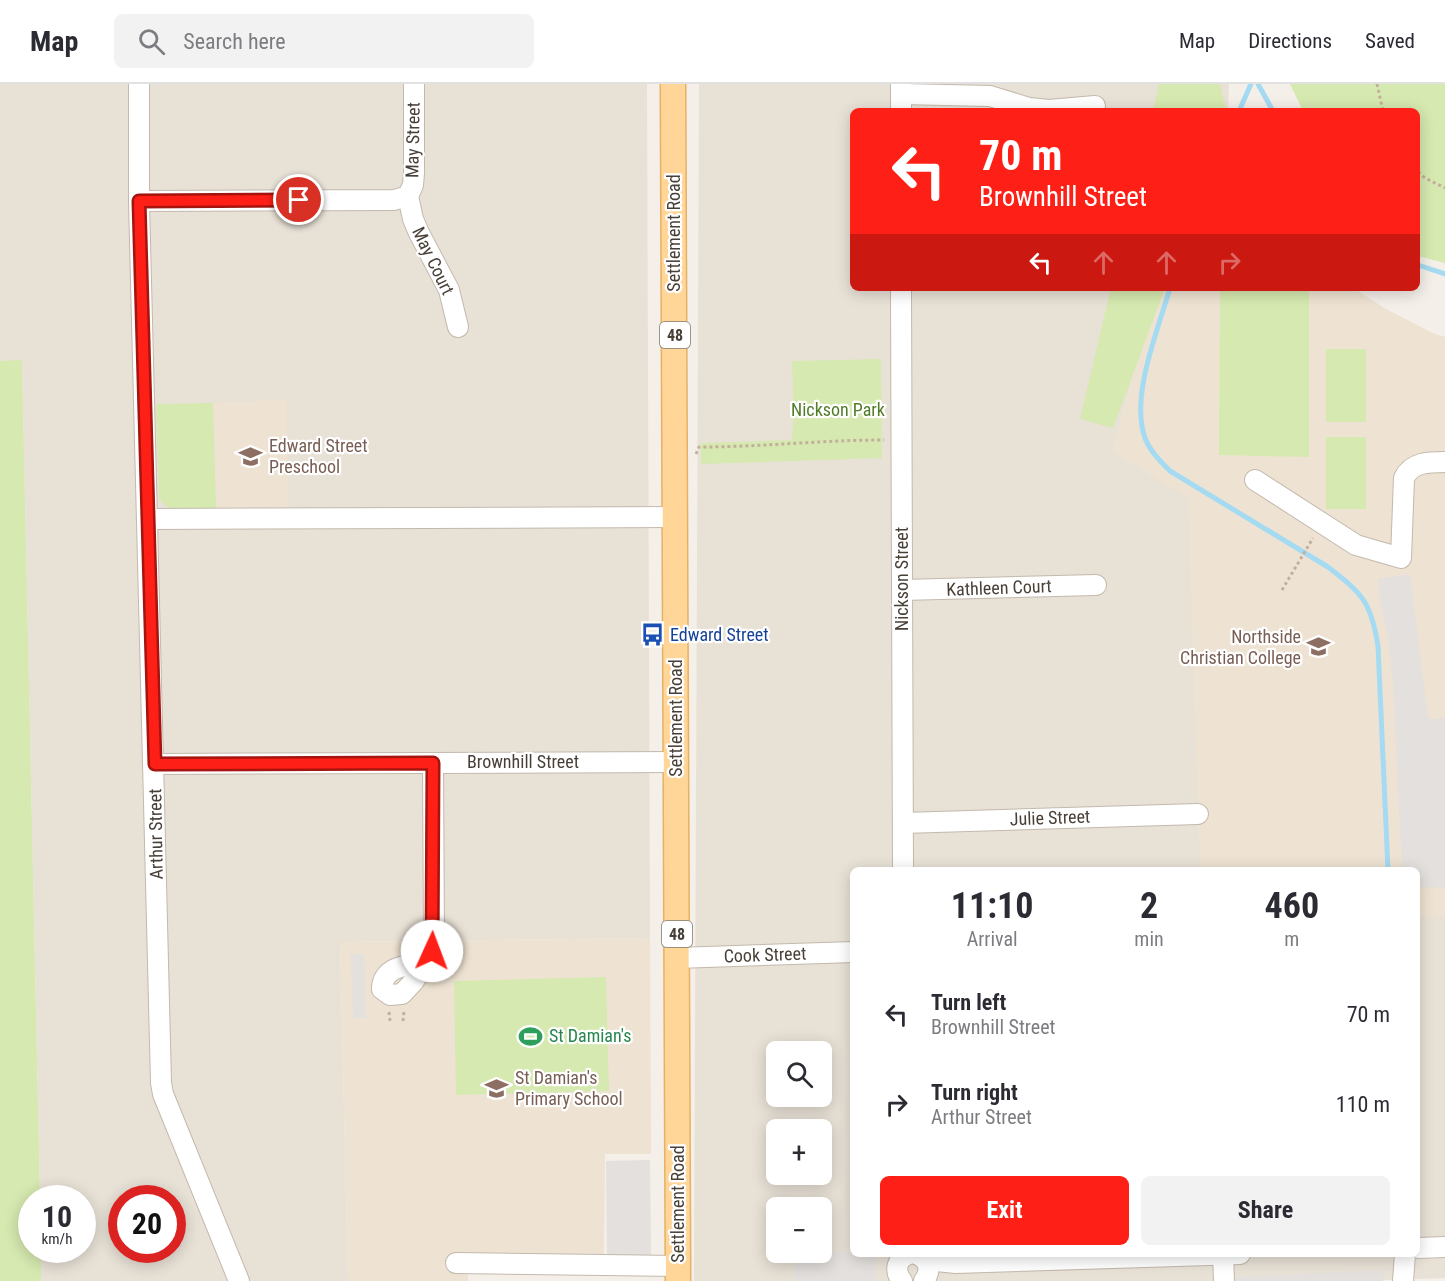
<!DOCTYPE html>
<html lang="en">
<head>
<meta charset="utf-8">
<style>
	body { margin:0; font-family:"Roboto Condensed",sans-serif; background:#f2f2f3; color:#2b2b33; height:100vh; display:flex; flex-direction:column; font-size:22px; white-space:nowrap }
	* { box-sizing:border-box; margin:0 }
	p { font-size:20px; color:#7c7c81 }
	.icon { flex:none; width:33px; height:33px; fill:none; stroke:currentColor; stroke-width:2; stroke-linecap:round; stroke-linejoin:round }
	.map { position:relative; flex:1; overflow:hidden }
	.side { position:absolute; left:850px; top:783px; width:570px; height:390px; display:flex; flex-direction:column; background:#fff; border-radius:9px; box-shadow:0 3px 15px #0003 }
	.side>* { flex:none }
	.guide { position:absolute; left:850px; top:24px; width:570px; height:183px; border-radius:9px; box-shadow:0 3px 15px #0003; background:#fe1f16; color:#fff; overflow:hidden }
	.fabs { position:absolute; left:766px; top:957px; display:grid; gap:12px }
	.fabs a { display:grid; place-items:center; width:66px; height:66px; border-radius:9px; background:#fff; box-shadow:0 3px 15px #0003; font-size:30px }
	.speed { position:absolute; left:18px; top:1101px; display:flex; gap:12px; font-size:30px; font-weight:700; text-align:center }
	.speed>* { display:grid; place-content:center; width:78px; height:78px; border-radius:50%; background:#fff; box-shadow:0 3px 15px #0003; line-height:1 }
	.speed small { font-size:15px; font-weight:400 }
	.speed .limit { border:9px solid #d22; background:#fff; color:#111 }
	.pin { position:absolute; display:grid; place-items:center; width:51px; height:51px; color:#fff; margin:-26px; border:3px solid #fff; border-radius:50%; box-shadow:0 2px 6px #0007 }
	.me { position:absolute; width:66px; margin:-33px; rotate:2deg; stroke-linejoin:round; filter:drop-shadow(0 0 4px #0008) }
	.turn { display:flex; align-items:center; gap:21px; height:126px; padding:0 30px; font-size:27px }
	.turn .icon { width:78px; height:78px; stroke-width:2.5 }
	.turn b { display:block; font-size:42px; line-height:51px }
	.lanes { display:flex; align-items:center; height:57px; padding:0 30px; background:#0003; justify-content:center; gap:30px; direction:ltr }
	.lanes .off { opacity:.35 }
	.eta { display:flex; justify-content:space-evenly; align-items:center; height:102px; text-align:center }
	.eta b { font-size:36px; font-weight:700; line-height:42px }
	.button { display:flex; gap:12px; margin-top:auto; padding:12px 30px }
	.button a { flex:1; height:69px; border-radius:9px; background:#fe1f16; color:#fff; font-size:24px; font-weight:700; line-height:69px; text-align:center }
	.button a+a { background:#f2f2f3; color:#2b2b33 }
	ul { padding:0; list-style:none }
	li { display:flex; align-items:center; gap:18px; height:90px; padding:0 30px }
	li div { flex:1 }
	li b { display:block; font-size:22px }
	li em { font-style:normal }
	header { display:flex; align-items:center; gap:36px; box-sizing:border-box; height:84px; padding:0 30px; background:#fff; border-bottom:2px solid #e1e1e2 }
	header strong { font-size:28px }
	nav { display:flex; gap:33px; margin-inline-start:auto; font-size:21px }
	.search { width:420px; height:54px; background:#f2f2f3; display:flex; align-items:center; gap:15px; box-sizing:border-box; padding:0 21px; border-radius:9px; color:#7c7c81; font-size:22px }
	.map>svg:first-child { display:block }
	.residential { fill:#e8e1d6; fill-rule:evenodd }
	.education { fill:#eee3d2 }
	.green { fill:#d6e9b0 }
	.parking { fill:#e3e0dd }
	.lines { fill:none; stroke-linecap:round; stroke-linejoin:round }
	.stream { stroke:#a4dbf2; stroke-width:5 }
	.minor-casing { stroke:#c3b9ad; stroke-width:22 }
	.major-casing { stroke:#e6b164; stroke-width:27 }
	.path { stroke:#c2b09b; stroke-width:3; stroke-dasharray:3 3; stroke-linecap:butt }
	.minor { stroke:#fff; stroke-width:20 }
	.major { stroke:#ffd697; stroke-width:24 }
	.route-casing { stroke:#a5140e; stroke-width:15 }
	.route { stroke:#fe1f16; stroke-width:10 }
	.labels { text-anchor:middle; stroke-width:4.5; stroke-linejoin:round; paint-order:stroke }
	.shield { fill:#fff; stroke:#7f7973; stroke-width:1.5 }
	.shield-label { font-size:16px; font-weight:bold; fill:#483f37 }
	.street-label { font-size:18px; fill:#483f37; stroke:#fff }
	.park-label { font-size:18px; fill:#517c28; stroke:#fff }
	.education-label { font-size:18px; fill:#785e54; stroke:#fff; text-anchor:start }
	.transit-label { font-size:18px; fill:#164399; stroke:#fff; text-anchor:start }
	.leisure-label { font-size:18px; fill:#27864d; stroke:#fff; text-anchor:start }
</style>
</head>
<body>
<header>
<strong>Map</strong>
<div class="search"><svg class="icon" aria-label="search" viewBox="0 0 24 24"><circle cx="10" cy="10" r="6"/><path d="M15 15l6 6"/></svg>Search here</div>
<nav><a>Map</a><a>Directions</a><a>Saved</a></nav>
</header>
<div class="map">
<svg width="1445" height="1197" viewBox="0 0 1445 1197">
	<rect width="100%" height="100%" fill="#f4efe8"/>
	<!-- residential -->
	<g class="residential">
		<path d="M0,0H647L650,854L340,858L348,1197H41V1166H82V1114H40L22,277H0ZM122,1114H172V1166H122Z"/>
		<path d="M699,0H1229L1228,27H854V204H1353L1384,224L1434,250L1445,253V1194L1354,1197H876V1170H1418V786H854L853,1168L795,1169V1197H694ZM777,968H822V1012H777ZM777,1046H822V1090H777ZM777,1124H822V1168H777Z"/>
	</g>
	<!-- education -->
	<g class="education">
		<path d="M1157,204H1353L1384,224L1434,250L1445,253V832L1418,833V786H1200L1188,414L1112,367Z"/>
		<path d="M286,316L289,426L216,427L213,319Z"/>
		<path d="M650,854L651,1070H605L604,1174L468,1187V1197H348L340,858Z"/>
	</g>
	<!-- green -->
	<g class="green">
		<path d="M1159,0H1220L1226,27H1153Z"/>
		<path d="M1290,0H1445V179L1418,172V27H1303Z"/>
		<path d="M1111,204H1165L1113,344L1080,335Z"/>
		<path d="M1220,204H1309V373L1219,371Z"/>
		<path d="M1366,265V338H1326V265Z"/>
		<path d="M881,275L882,374L701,380V359L792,356L794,329L792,277Z"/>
		<path d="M22,276L40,1114H32V1166H41V1197H0V277Z"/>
		<path d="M213,319L216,427C192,428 176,434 159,415L156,320Z"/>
		<rect x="1326" y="353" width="40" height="72"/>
		<path d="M606,893L609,1007L456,1011L454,897Z"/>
	</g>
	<!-- parking -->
	<g class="parking">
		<path d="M1410,490L1428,635L1445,634V803L1418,804V786H1402L1393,600L1388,553L1380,517L1378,495Z"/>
		<path d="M351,870H364L366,934L353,935Z"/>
		<path d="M650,1076L651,1173H607L606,1077Z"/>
		<path d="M853,1168L854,1170H876V1197H795V1169Z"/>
		<path d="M1385,1186L1383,1197H1236V1193Z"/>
	</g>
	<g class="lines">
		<!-- stream -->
		<g class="stream">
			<path d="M1258,0L1273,27"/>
			<path d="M1239,27L1251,0"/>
			<path d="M1418,181L1445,190"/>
			<path d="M1170,204C1158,246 1130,312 1145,354C1150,367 1160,377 1170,387L1328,483C1363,510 1371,518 1378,562L1388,786"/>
		</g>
		<defs>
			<g id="minor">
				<path d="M139,0V117L161,999L163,1010L239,1197"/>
				<path d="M901,0V27"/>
				<path d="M901,10L990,12L1029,24L1049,26L1095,22"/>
				<path d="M408,112L413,135L419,149L449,206L458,243"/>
				<path d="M408,112L413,101L414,89V0"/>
				<path d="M139,117L394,116L408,112"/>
				<path d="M901,204L903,786"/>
				<path d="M1255,396L1356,461L1401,474L1404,394C1412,378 1428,378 1445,378"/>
				<path d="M148,435L675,433"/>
				<path d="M902,506L1096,501"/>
				<path d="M155,680L676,678"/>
				<path d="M903,739L1198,730"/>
				<path d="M677,874L854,868"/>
				<path d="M420,883C404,879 382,885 382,905L390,911L402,910L414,897L434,862L433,679"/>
				<path d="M1418,1164L1445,1163"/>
				<path d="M916,1170C929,1175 932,1186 924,1197"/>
				<path d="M1223,1170L1224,1197"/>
				<path d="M926,1176L956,1179L1240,1170"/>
				<path d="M456,1179L678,1182"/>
				<path d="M902,1197C894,1187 896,1175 909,1170"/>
				<path d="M1403,1197L1405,1170"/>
			</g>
			<path id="major" d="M673,0L678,1197"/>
		</defs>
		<!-- minor casing -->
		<use href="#minor" class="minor-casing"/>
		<!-- major casing -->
		<use href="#major" class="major-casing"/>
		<!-- path -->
		<g class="path">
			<path d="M1377,0L1383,27"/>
			<path d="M1418,88L1425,94L1445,104"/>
			<path d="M696,370L699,363C761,363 822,356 884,356"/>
			<path d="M1282,506L1313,454"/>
			<path d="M389,928L390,937"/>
			<path d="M403,937L404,927"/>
		</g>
		<!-- minor -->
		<use href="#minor" class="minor"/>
		<!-- major -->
		<use href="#major" class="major"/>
	</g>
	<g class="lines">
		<defs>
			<path id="route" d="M299,116L139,117L155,680L433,679L432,867"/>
		</defs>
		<!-- route casing -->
		<use href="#route" class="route-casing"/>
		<!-- route -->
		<use href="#route" class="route"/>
	</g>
	<!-- icons -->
	<defs>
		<symbol id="school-bare" viewBox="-9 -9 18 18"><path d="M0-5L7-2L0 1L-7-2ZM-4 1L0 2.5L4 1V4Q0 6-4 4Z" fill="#8d6e63" stroke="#fff" stroke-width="2.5" paint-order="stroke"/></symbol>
		<symbol id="bus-bare" viewBox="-9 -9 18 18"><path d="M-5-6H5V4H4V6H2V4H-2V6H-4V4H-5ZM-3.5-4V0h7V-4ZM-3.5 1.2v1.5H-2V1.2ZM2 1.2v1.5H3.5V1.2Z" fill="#1a4fb4" stroke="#fff" stroke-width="2.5" paint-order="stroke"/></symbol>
		<symbol id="stadium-bare" viewBox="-9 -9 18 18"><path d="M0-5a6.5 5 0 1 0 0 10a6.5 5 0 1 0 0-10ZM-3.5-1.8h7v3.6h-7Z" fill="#2e9e5b" stroke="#fff" stroke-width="2.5" paint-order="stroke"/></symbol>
	</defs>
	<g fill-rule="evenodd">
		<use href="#school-bare" x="234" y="356" width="33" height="33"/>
		<use href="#bus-bare" x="636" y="534" width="33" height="33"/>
		<use href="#school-bare" x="1302" y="546" width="33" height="33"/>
		<use href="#stadium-bare" x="514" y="936" width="33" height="33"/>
		<use href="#school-bare" x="480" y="988" width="33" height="33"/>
	</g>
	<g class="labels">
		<!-- shield labels -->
		<g class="shield">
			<rect x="660" y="238" width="30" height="26" rx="4.5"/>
			<rect x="662" y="837" width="30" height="26" rx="4.5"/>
		</g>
		<g class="shield-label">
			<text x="675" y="257">48</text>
			<text x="677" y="856">48</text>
		</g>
		<!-- street labels -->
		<g class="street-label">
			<text transform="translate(413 56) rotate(-89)" y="6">May Street</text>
			<text transform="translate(674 149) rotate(-90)" y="6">Settlement Road</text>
			<text transform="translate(433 177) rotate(64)" y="6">May Court</text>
			<text transform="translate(902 495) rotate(-90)" y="6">Nickson Street</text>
			<text transform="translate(999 504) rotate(-2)" y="6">Kathleen Court</text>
			<text transform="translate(676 634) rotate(-90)" y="6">Settlement Road</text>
			<text x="523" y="684">Brownhill Street</text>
			<text transform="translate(1050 734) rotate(-2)" y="6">Julie Street</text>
			<text transform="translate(156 750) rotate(-91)" y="6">Arthur Street</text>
			<text transform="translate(765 871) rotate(-2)" y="6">Cook Street</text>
			<text transform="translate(678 1120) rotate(-90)" y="6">Settlement Road</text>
		</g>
		<!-- park labels -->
		<g class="park-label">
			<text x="838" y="332">Nickson Park</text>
		</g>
		<!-- education labels -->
		<g class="education-label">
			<text x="269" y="368">Edward Street<tspan x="269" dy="21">Preschool</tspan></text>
			<text x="1301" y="559" text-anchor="end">Northside<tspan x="1301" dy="21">Christian College</tspan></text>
			<text x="515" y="1000">St Damian's<tspan x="515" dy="21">Primary School</tspan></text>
		</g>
		<!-- transit labels -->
		<g class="transit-label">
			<text x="670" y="557">Edward Street</text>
		</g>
		<!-- leisure labels -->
		<g class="leisure-label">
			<text x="549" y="958">St Damian's</text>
		</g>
	</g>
</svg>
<div class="fabs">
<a><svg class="icon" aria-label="search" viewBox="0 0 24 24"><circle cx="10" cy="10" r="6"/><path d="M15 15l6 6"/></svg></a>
<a>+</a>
<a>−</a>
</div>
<div class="speed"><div>10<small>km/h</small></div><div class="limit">20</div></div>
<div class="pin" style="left:299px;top:116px;background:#d93025"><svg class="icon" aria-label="arrive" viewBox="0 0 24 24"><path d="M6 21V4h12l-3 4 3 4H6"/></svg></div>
<svg class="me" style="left:432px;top:867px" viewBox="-20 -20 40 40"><circle r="19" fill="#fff"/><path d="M0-13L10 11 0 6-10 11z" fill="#fe1f16"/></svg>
<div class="guide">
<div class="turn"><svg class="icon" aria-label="left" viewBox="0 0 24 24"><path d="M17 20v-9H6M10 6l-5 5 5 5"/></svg><div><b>70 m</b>Brownhill Street</div></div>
<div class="lanes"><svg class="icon" aria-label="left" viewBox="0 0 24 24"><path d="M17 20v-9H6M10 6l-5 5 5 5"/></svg><svg class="icon off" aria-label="ahead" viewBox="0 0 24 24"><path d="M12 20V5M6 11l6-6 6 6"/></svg><svg class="icon off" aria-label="ahead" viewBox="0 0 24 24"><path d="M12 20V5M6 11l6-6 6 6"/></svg><svg class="icon off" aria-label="right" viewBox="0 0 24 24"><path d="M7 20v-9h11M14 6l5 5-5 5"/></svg></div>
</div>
<section class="side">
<div class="eta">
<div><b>11:10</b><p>Arrival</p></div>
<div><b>2</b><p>min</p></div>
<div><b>460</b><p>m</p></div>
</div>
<ul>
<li><svg class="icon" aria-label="left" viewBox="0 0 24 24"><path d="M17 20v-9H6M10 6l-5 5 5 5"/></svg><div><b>Turn left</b><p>Brownhill Street</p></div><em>70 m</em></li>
<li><svg class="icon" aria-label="right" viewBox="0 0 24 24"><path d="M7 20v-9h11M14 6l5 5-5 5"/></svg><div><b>Turn right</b><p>Arthur Street</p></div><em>110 m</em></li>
</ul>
<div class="button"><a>Exit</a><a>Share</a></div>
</section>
</div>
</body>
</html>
